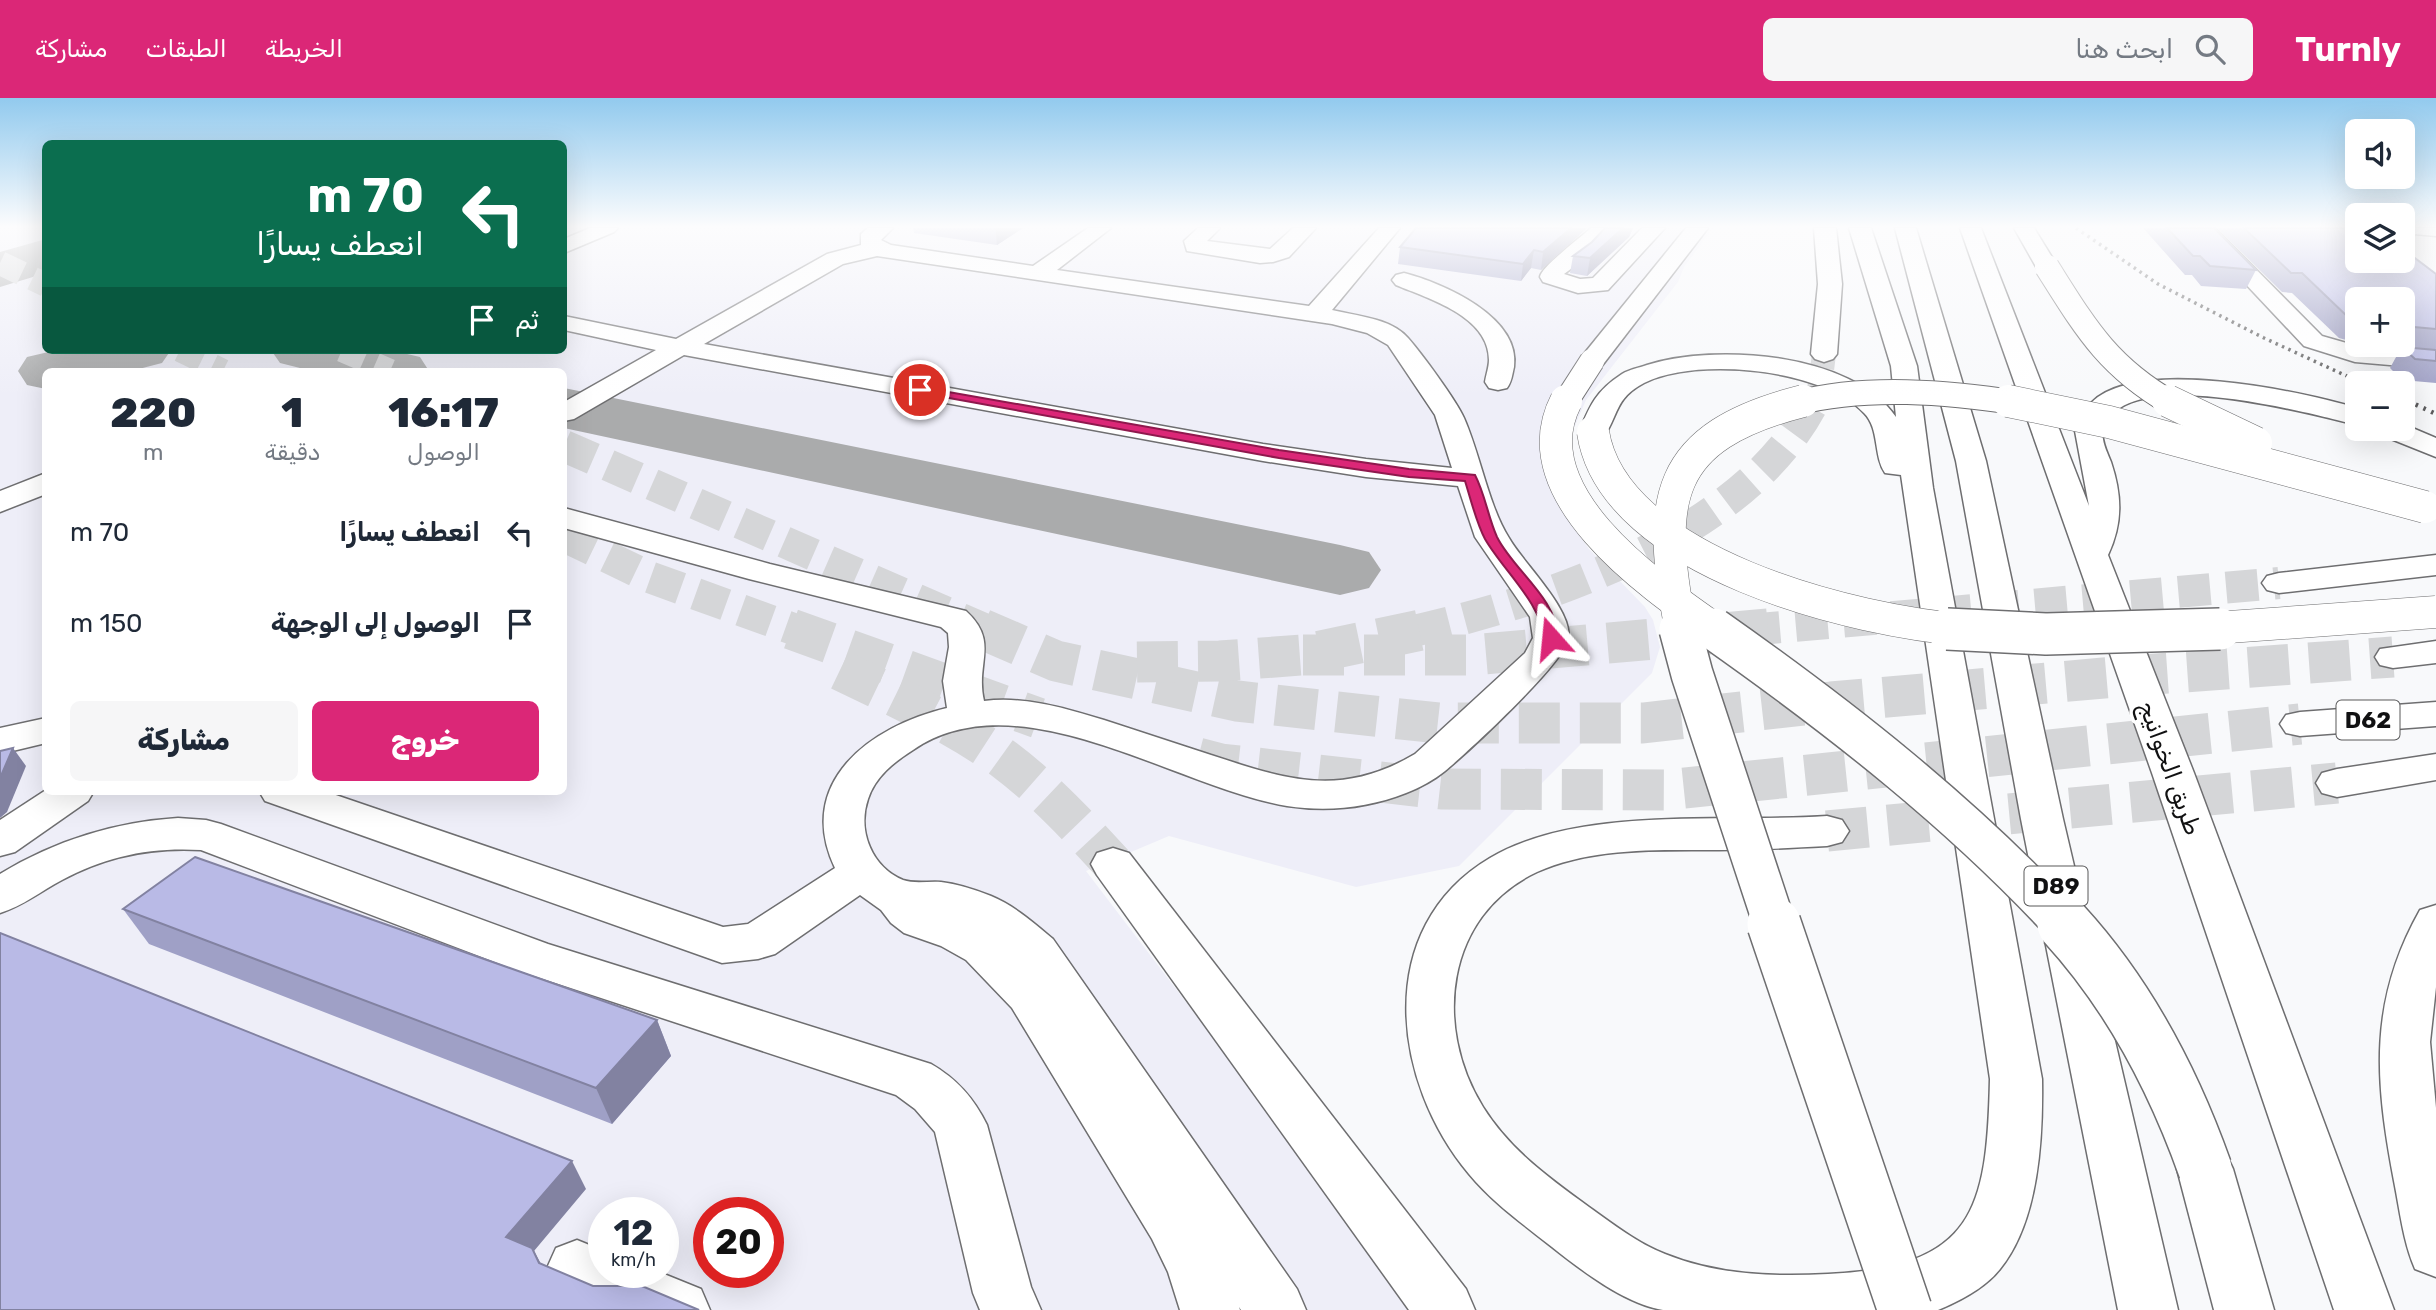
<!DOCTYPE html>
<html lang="ar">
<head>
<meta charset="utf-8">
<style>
	body { margin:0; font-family:Rubik,Cairo,sans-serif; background:#f6f6f7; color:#1f2937; direction:rtl; height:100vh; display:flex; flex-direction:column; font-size:26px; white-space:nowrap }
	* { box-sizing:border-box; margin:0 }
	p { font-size:23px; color:#747a83 }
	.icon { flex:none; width:38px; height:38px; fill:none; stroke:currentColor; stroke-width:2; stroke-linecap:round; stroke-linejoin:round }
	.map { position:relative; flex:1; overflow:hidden; direction:ltr }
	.side { position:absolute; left:42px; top:270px; width:525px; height:427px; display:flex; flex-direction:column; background:#fff; border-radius:10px; box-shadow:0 7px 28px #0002; direction:rtl }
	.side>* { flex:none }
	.guide { position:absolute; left:42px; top:42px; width:525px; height:214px; border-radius:10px; box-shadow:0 7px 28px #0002; direction:rtl; background:#0b6e4f; color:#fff; overflow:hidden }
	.fabs { position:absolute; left:2345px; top:21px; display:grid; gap:14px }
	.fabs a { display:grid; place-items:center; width:70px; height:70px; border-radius:10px; background:#fff; box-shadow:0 7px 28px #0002; font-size:35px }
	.speed { position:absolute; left:588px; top:1099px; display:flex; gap:14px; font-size:35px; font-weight:700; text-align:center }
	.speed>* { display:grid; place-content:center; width:91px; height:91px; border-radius:50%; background:#fff; box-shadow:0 7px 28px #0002; line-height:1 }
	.speed small { font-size:18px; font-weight:400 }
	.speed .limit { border:10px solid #d22; background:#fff; color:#111 }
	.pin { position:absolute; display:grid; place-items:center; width:60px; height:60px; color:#fff; margin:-30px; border:4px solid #fff; border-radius:50%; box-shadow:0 2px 7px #0007 }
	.me { position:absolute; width:77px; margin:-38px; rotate:342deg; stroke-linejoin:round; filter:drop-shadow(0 0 5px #0008) }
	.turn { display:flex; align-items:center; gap:24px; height:147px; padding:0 28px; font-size:32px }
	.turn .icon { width:91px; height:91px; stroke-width:2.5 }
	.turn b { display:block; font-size:49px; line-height:60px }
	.then { display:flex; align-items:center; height:66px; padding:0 28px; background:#0003; gap:14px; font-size:26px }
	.eta { display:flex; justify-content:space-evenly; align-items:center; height:119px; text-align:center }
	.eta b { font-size:42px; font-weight:800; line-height:49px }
	.button { display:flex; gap:14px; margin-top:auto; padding:14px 28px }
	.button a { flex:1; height:80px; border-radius:10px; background:#db2777; color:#fff; font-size:28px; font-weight:800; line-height:80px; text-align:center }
	.button a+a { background:#f6f6f7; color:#1f2937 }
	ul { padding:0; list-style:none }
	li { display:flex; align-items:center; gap:21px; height:91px; padding:0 28px }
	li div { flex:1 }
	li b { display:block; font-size:26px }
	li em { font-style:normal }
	header { display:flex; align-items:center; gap:42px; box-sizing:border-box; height:98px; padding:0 35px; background:#db2777; color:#fff }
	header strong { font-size:33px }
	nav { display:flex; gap:38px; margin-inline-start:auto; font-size:24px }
	.search { width:490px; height:63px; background:#f6f6f7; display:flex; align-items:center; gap:18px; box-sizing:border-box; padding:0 24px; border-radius:10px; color:#747a83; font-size:26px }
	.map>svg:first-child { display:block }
	.built { fill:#eeeef8; fill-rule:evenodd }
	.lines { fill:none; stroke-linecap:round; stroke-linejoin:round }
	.taxiway { fill:#aaabac; fill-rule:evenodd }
	.major-tunnel-far2 { stroke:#d5d6d8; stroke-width:24; stroke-dasharray:24 12; stroke-linecap:butt }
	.major-tunnel-far1 { stroke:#d5d6d8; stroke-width:32; stroke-dasharray:32 16; stroke-linecap:butt }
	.major-tunnel { stroke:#d5d6d8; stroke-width:41; stroke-dasharray:41 20; stroke-linecap:butt }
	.highway-tunnel-far1 { stroke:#d5d6d8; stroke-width:32; stroke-dasharray:32 16; stroke-linecap:butt }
	.highway-tunnel { stroke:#d5d6d8; stroke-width:41; stroke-dasharray:41 20; stroke-linecap:butt }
	.minor-casing { stroke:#6e6e70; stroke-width:3 }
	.major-casing { stroke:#6e6e70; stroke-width:3 }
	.highway-casing { stroke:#6e6e70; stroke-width:3 }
	.minor { fill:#fff; fill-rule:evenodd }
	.major { fill:#fff; fill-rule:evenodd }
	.highway { fill:#fff; fill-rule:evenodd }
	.rail-far1 { stroke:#5d5d5e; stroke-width:3.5; stroke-dasharray:2.5 4.5; stroke-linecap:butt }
	.rail { stroke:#5d5d5e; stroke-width:4.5; stroke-dasharray:2.5 6; stroke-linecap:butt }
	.major-bridge-far3-casing { stroke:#6e6e70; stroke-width:26; stroke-linecap:butt }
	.major-bridge-far2-casing { stroke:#6e6e70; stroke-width:33; stroke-linecap:butt }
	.major-bridge-far1-casing { stroke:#6e6e70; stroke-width:44; stroke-linecap:butt }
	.major-bridge-casing { stroke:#6e6e70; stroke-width:56; stroke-linecap:butt }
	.highway-bridge-far3-casing { stroke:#6e6e70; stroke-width:26; stroke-linecap:butt }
	.highway-bridge-far2-casing { stroke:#6e6e70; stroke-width:33; stroke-linecap:butt }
	.highway-bridge-far1-casing { stroke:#6e6e70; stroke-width:44; stroke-linecap:butt }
	.highway-bridge-casing { stroke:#6e6e70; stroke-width:56; stroke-linecap:butt }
	.major-bridge-far3 { stroke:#fff; stroke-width:24 }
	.major-bridge-far2 { stroke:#fff; stroke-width:32 }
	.major-bridge-far1 { stroke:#fff; stroke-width:41 }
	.major-bridge { stroke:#fff; stroke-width:53 }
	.highway-bridge-far3 { stroke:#fff; stroke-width:24 }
	.highway-bridge-far2 { stroke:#fff; stroke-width:32 }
	.highway-bridge-far1 { stroke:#fff; stroke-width:41 }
	.highway-bridge { stroke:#fff; stroke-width:53 }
	.wall { fill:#9fa0c6 }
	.shaded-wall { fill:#8282a1 }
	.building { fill:#b9bae6; stroke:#8282a1; stroke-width:2 }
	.route { fill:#db2777; stroke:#8e194d; stroke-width:2 }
	.labels { text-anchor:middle; stroke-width:7; stroke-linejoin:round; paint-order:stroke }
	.shield { fill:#fff; stroke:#585859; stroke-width:2 }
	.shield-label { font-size:23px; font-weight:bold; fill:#111112 }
	.street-label { font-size:24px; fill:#111112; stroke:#fff }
</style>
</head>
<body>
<header>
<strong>Turnly</strong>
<div class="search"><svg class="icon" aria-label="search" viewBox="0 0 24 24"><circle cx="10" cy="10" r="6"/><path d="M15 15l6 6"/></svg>ابحث هنا</div>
<nav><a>الخريطة</a><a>الطبقات</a><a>مشاركة</a></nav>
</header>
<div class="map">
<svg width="2436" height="1212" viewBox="0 0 2436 1212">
	<rect width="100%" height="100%" fill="#f8f9fb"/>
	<!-- built -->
	<path class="built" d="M0,130H45L46,252H564V130H1713L1684,169L1678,184L1586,302L1568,344L1566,411L1575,431L1589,451L1645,509L1653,522L1660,549L1652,575L1459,768L1356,789L1169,738L1086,773L1421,1212H0ZM46,273H564V693H46ZM604,1115H663V1174H604ZM709,1115H768V1174H709Z"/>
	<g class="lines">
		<!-- taxiway -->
		<g class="taxiway">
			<path d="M46,141V175L0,189V154Z"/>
			<path d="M57,252H171L162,265L131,273H46V291L27,287L18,273L27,259Z"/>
			<path d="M271,252H390L420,259L429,273H312L280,265Z"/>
			<path d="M564,290L1340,447L1369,454L1381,472L1369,490L1340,497L564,330Z"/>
		</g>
		<!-- major-tunnel-far2 -->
		<g class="major-tunnel-far2">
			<path d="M0,165L46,187"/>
			<path d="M180,252L223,273"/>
			<path d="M342,252L390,273"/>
			<path d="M1813,305L1820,288L1824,256"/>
		</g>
		<!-- major-tunnel-far1 -->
		<g class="major-tunnel-far1">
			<path d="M564,348L986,532"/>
			<path d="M564,438L649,479L796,532"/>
			<path d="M1418,532C1553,501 1747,435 1814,303"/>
		</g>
		<!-- major-tunnel -->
		<g class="major-tunnel">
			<path d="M791,531L1038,620"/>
			<path d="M982,531L1056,563L1237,603L1438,625H1643L1831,604L2127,578L2393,559"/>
			<path d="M1137,564L1220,563L1302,557L1426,531"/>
			<path d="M840,572C896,599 954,625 1005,662C1045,692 1079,729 1113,766"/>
			<path d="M1198,660L1221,666L1441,691L1665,692L2300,626"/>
			<path d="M1827,733L2337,685"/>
		</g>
		<!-- highway-tunnel-far1 -->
		<path class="highway-tunnel-far1" d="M1748,532L2279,485"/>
		<!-- highway-tunnel -->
		<path class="highway-tunnel" d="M1303,557H1472L1768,531"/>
		<defs>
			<g id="minor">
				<path d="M590,130H618L614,134L564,155V141Z"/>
				<path d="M868,130H893L881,142L891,147L1033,168L1088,130H1111L1057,172L1309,208L1379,130H1400L1332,212C1356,218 1391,220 1408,240C1422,256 1456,302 1464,320C1480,356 1489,409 1509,440C1523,465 1575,514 1568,542C1562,567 1469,653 1445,673C1434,682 1419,690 1406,695C1368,710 1327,714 1287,708C1175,689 1019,579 913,652C894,664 875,679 868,701C857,733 872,769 903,782C914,786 929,783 941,784C958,786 976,792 991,798C1015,808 1034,825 1053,841L1297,1191L1306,1212H1241L1239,1209L1240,1212H1180L1168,1174L1152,1141L1012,910L966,862L941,848L904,835L891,825L881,812L860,797L775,856L758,861L722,865L265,703L259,693H324L723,829L748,826L835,770C794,684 871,628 947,610L943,583L949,549L948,535L941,529L749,481L564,430V410L770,466L966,513C1000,544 975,565 984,603C1025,598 1065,610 1104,622C1140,634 1175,645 1211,657C1287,682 1341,700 1415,656L1525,555L1533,540L1530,519L1475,439L1458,388L1366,379L1263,363L684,257L574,321L564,323V304L656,252L564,232V218L676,241L827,156L861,147V136ZM877,158L1332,226L1367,235L1388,247L1435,317L1452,370L1366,361L1263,346L704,246L843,166Z"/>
				<path d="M1198,130H1220L1207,143L1270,151L1293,130H1316L1289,159L1273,164L1260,165L1187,153L1184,143Z"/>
				<path d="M1591,130H1614L1587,159L1564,176L1580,181L1593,180L1642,130H1665L1608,192L1578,195L1543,184L1540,179C1541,169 1580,140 1591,130Z"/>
				<path d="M2193,130H2215L2322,238L2357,248L2436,255V271L2355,264L2304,248Z"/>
				<path d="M2403,130H2436V138L2403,135Z"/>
				<path d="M1404,175C1443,185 1521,219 1514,269C1512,277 1512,283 1507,290L1498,292L1489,290L1485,284C1486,277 1489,269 1489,262C1489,218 1429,201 1396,187L1392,182L1396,177Z"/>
				<path d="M46,375V396L0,414V393Z"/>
				<path d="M46,620V645L0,656V630Z"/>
				<path d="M46,692L94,693L88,703L15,754L0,758V722Z"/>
				<path d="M178,720L206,722L221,726L548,846L931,966C957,981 974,1000 987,1027L1031,1189L1041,1212H980L973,1195L935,1034L915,1011L896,997L516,872L201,752C151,749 106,758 62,782C41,793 23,808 0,815V776C54,743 115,724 178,720Z"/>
				<path d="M577,1142L604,1153V1174H659L701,1191L710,1212H609L556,1190L547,1170L556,1150Z"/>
			</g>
			<g id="major">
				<path d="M1686,130H1708L1601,269L1592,271L1583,269L1579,263L1583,257Z"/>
				<path d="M1814,130H1836L1842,186L1837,256L1833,261L1824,264L1815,261L1811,256L1818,186Z"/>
				<path d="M1849,130H1871L1917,268L1933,390L2042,981C2043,1040 2039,1123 2000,1171C1985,1190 1960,1203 1938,1212C1875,1212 1812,1212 1748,1212C1721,1212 1690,1212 1663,1212C1625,1206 1581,1172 1552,1149C1523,1126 1493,1105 1469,1076C1392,984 1372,830 1490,760C1579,707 1726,725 1827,718L1842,722L1849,733L1842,744L1827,748C1791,750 1755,752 1719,752C1659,752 1592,749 1537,774C1445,817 1433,929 1483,1009C1510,1052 1549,1080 1589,1109C1613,1126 1637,1145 1665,1156C1716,1177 1774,1179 1828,1176C1974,1169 1987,1113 1990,981L1901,377L1885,375C1873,357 1880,331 1864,315C1823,271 1697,258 1644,285C1614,301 1619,317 1603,340L1593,343L1583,340L1579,334C1590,307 1596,293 1622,276C1630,271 1639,270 1647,267C1716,245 1852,255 1896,319L1891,268Z"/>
				<path d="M2436,543V565L2393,570L2380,567L2375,559L2380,551Z"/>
				<path d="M2436,604V628L2300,638L2286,635L2280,626L2286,617L2300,614Z"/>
				<path d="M2436,656V682L2337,699L2322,695L2316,685L2322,675L2337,671Z"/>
				<path d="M1113,750L1129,755L1466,1191L1475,1212H1409L1097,777L1091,766L1097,755Z"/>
				<path d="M2205,1046L2225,1054L2233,1071L2274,1212H2214L2177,1071L2185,1054Z"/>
			</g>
			<g id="highway">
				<path d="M1895,130H1916L1986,363L2063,721L2178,1212H2118L2021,721L1956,363Z"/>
				<path d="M1960,130H1981L2089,408L2075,333C2079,324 2084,312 2091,305C2136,258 2301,293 2357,310V327C2312,316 2117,262 2103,334C2101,343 2108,356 2111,364C2122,397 2123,425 2108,457L2194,675L2394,1212H2334L2152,675Z"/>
				<path d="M2014,130H2034L2058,169L2055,174H2039Z"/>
				<path d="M2403,326L2436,340V359L2381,337L2377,331H2403Z"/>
				<path d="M2436,457V477L2279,495L2267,492L2262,485L2267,478L2279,475Z"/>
				<path d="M2436,807V889L2430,944L2436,1010V1179L2415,1171C2403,1143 2400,1113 2394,1083C2375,983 2368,904 2420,812Z"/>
			</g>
		</defs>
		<!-- minor casing -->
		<use href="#minor" class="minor-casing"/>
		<!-- major casing -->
		<use href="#major" class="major-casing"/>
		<!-- highway casing -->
		<use href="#highway" class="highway-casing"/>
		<!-- minor -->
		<use href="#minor" class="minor"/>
		<!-- major -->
		<use href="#major" class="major"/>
		<!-- highway -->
		<use href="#highway" class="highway"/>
		<!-- rail-far1 -->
		<g class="rail-far1">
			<path d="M2076,130L2158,186L2264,240L2362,285"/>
			<path d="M2403,301L2412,305"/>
		</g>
		<!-- rail -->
		<path class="rail" d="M2408,303L2436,316"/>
		<defs>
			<path id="major-bridge-far3" d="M1565,305L1592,263"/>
			<g id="major-bridge-far2">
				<path d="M1566,303C1518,396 1653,488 1716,532"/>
				<path d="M1593,334C1613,465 1857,524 1967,532"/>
				<path d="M2187,532L2436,514"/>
			</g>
			<g id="major-bridge-far1">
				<path d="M1714,531C1839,619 1962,715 2066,828"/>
				<path d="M1947,531L2046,536L2220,531"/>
			</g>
			<path id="major-bridge" d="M2064,826C2129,897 2173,981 2205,1071"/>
			<g id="highway-bridge-far3">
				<path d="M2047,169C2085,229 2107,268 2171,305"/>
				<path d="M1796,305C1867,287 1947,294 2019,305"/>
			</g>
			<g id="highway-bridge-far2">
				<path d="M2008,303L2109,324L2425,409"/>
				<path d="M2168,303L2256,345"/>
				<path d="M1681,532C1656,402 1662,339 1803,303"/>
			</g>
			<path id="highway-bridge-far1" d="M1680,531L1692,576L1775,828"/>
			<path id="highway-bridge" d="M1774,826L1905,1212"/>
		</defs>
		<!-- major-bridge-far3 casing -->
		<use href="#major-bridge-far3" class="major-bridge-far3-casing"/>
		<!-- major-bridge-far2 casing -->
		<use href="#major-bridge-far2" class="major-bridge-far2-casing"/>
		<!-- major-bridge-far1 casing -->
		<use href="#major-bridge-far1" class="major-bridge-far1-casing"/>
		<!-- major-bridge casing -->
		<use href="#major-bridge" class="major-bridge-casing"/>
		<!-- highway-bridge-far3 casing -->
		<use href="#highway-bridge-far3" class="highway-bridge-far3-casing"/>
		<!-- highway-bridge-far2 casing -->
		<use href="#highway-bridge-far2" class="highway-bridge-far2-casing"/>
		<!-- highway-bridge-far1 casing -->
		<use href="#highway-bridge-far1" class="highway-bridge-far1-casing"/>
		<!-- highway-bridge casing -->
		<use href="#highway-bridge" class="highway-bridge-casing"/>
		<!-- major-bridge-far3 -->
		<use href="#major-bridge-far3" class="major-bridge-far3"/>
		<!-- major-bridge-far2 -->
		<use href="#major-bridge-far2" class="major-bridge-far2"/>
		<!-- major-bridge-far1 -->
		<use href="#major-bridge-far1" class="major-bridge-far1"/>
		<!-- major-bridge -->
		<use href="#major-bridge" class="major-bridge"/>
		<!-- highway-bridge-far3 -->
		<use href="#highway-bridge-far3" class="highway-bridge-far3"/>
		<!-- highway-bridge-far2 -->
		<use href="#highway-bridge-far2" class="highway-bridge-far2"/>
		<!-- highway-bridge-far1 -->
		<use href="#highway-bridge-far1" class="highway-bridge-far1"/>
		<!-- highway-bridge -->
		<use href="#highway-bridge" class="highway-bridge"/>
	</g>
	<!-- wall -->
	<g class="wall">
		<path d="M913,130H1023L997,147L914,135Z"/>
		<path d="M1416,130H1587L1541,172L1531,170L1521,183L1398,166L1400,149Z"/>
		<path d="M1605,130H1633L1629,139L1587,178L1570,175L1573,158L1592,144Z"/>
		<path d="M2143,130H2214L2256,172L2246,191L2201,188L2192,177H2185Z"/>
		<path d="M2217,130H2357L2436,176V285L2402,282L2390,270L2401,250L2371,247H2403V201H2357V245L2339,240L2292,195L2282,194Z"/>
		<path d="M123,811L657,922L671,958L612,1026L149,846Z"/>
	</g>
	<!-- shaded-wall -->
	<g class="shaded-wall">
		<path d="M995,130H1023L997,147Z"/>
		<path d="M1571,130H1587L1541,172L1543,154Z"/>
		<path d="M1623,130H1633L1629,139L1587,178L1590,160Z"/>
		<path d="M1534,152L1531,170L1521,183L1523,166Z"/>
		<path d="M13,650L26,668L7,714L0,720V680Z"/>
		<path d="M657,922L671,958L612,1026L596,990Z"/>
		<path d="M572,1063L586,1091L534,1153L547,1177L506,1139Z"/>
	</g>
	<!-- building -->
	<g class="building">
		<path d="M1416,130H1571L1543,154L1534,152L1523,166L1400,149Z"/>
		<path d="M1605,130H1623L1590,160L1573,158L1592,144Z"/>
		<path d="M2167,130H2214L2256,172L2210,168L2200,158H2193Z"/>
		<path d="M2244,130H2357V163H2403V151L2436,176V231L2403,228V201H2357V222L2349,220L2302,175H2291Z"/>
		<path d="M2402,249L2436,252V263L2415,261Z"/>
		<path d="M13,650L0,680V653Z"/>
		<path d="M195,759L657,922L596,990L123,811Z"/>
		<path d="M0,835L572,1063L506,1139L532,1150L539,1165L593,1188H642L699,1212H0Z"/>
	</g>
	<!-- sky -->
	<linearGradient id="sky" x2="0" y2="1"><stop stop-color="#92caee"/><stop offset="0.43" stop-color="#fcfcfd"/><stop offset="1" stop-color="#fcfcfd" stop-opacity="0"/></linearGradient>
	<rect width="2436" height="299" fill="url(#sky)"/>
	<!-- route -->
	<path class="route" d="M920,289L1279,352L1409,371L1475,377C1485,396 1488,419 1497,439C1514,473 1557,500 1558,540L1551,544L1543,540C1543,507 1502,471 1485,441C1476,424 1471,402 1465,383L1409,379L1279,360L916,294L914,292Z"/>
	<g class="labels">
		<!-- shield labels -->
		<g class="shield">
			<rect x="2336.5" y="602.5" width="63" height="39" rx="5"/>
			<rect x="2024.5" y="768.5" width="63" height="39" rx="5"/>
		</g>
		<g class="shield-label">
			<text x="2368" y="630">D62</text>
			<text x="2056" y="796">D89</text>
		</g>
		<!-- street labels -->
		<g class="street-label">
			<text transform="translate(2170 670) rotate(70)" y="8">طريق الخوانيج</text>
		</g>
	</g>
</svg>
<div class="fabs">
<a><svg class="icon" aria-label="sound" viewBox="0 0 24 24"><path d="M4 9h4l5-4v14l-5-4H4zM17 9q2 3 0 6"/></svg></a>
<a><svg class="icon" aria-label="layers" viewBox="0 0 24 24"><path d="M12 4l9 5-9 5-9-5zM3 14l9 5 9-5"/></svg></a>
<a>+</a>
<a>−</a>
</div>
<div class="speed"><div>12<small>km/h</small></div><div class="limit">20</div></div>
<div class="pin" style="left:920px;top:292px;background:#d93025"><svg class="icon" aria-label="arrive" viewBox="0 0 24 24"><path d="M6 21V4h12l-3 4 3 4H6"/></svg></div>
<svg class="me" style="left:1551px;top:540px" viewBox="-20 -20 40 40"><path d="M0-17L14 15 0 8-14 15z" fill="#db2777" stroke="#fff" stroke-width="4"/></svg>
<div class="guide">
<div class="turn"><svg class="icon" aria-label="left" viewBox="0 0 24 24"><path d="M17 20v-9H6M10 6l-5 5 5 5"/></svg><div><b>70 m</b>انعطف يسارًا</div></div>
<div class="then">ثم<svg class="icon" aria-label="arrive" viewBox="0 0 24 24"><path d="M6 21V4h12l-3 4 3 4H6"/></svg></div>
</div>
<section class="side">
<div class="eta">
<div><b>16:17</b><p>الوصول</p></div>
<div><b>1</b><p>دقيقة</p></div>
<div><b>220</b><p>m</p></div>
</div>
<ul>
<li><svg class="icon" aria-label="left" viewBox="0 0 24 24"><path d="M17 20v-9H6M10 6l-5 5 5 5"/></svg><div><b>انعطف يسارًا</b></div><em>70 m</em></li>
<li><svg class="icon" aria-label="arrive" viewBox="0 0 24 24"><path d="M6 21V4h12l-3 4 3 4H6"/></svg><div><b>الوصول إلى الوجهة</b></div><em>150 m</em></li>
</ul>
<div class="button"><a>خروج</a><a>مشاركة</a></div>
</section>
</div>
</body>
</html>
